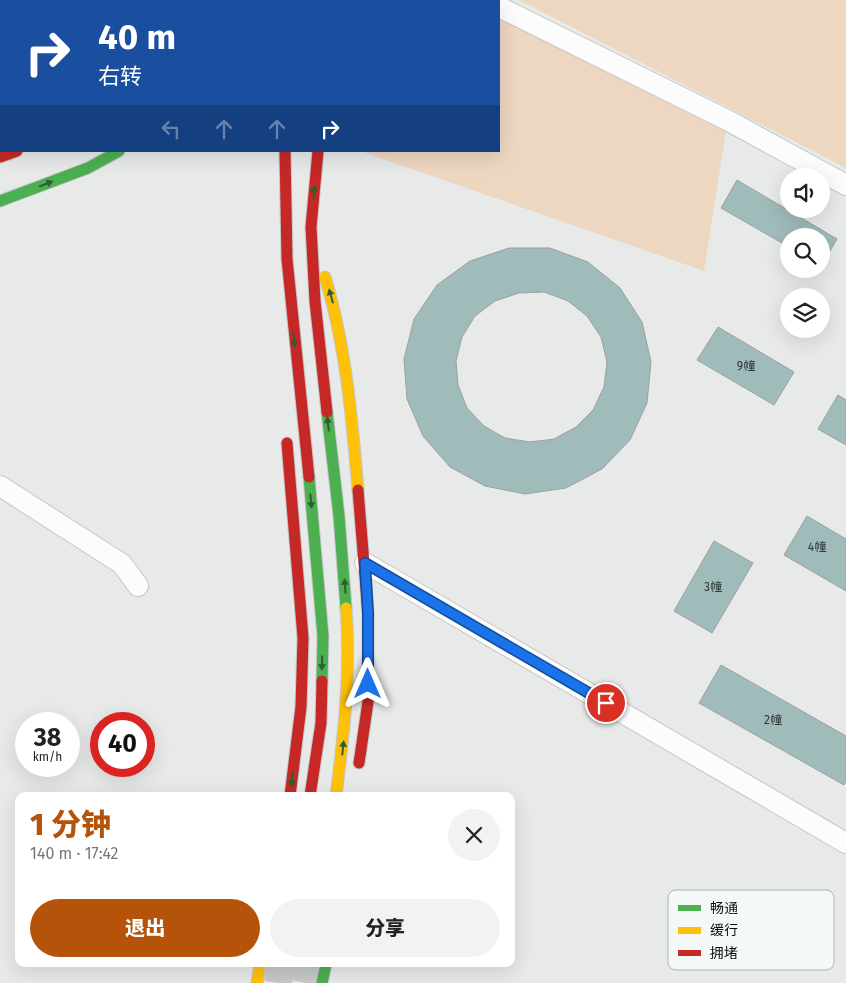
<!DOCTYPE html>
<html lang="zh">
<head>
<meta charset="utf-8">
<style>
	body { margin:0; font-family:"Fira Sans","Noto Sans SC",sans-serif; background:#f2f2f2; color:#222; height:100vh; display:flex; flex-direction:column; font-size:19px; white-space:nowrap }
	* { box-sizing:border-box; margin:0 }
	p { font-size:16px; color:#767676 }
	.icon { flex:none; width:28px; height:28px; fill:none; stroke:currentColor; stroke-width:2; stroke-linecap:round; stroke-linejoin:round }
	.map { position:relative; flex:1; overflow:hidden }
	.drawer { position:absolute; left:15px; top:792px; width:500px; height:175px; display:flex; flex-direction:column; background:#fff; border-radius:10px; box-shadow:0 5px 20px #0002 }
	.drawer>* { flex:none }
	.banner { position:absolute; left:0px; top:0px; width:500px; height:152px; box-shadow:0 5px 20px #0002; background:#1a4fa0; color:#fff; overflow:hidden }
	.fabs { position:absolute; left:780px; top:168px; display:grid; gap:10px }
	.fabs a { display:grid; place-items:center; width:50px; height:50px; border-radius:50%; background:#fff; box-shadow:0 5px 20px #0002; font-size:25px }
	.speed { position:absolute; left:15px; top:712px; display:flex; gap:10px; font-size:25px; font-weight:700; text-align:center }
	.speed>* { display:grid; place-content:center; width:65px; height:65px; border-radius:50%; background:#fff; box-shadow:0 5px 20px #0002; line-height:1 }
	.speed small { font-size:12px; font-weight:400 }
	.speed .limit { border:8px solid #d22; background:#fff; color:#111 }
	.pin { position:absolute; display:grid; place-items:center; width:42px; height:42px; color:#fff; margin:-21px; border:2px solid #fff; border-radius:50%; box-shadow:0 1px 5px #0007 }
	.me { position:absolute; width:55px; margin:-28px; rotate:0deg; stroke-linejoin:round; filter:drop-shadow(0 0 4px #0008) }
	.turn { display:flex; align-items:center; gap:18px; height:105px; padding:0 15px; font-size:22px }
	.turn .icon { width:65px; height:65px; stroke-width:2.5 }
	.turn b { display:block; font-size:35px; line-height:42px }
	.lanes { display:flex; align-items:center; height:48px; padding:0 15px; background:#0003; justify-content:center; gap:25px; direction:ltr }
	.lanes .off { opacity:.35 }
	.round { display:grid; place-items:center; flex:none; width:52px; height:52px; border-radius:26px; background:#f2f2f2 }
	.summary { display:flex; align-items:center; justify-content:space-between; height:85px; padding:0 15px }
	h1 { font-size:30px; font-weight:800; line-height:38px; color:#b45309 }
	.action { display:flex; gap:10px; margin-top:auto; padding:10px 15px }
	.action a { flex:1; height:58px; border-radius:30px; background:#b45309; color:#fff; font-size:20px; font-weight:800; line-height:58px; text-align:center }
	.action a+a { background:#f2f2f2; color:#222 }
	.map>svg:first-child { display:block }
	.green { fill:#eed7c1 }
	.building { fill:#9fbbba; stroke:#9ea0a0; fill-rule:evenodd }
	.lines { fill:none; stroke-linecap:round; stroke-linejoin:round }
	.secondary-tunnel { stroke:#c7c9c9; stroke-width:28; stroke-dasharray:28 14; stroke-linecap:butt }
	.street-casing { stroke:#c5c7c6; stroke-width:22 }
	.fast-casing { stroke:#c5c7c6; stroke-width:13 }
	.slow-casing { stroke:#c5c7c6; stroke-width:13 }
	.jam-casing { stroke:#c5c7c6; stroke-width:13 }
	.street { stroke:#fcfcfc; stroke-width:20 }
	.fast { stroke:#4caf50; stroke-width:11 }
	.slow { stroke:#ffc107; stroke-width:11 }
	.jam { stroke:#c62828; stroke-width:11 }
	.oneway { fill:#2c5e2e }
	.route-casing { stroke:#114b97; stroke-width:12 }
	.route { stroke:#1a73e8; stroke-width:9 }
	.labels { text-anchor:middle; stroke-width:4; stroke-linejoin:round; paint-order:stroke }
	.number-label { font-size:12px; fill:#303838 }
	.key { fill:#f4f9f8; stroke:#aeb2b1; stroke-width:1 }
	.key-label { font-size:14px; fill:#0b0c0c }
</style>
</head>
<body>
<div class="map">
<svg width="846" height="983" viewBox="0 0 846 983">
	<rect width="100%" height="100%" fill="#e8eaea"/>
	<!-- green -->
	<g class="green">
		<path d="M519,0H846V168Z"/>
		<path d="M499,12L726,131L704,271L366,153V151H499Z"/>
	</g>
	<!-- building -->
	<g class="building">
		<path d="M737,180L837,239L821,266V236H789V247L721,208Z"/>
		<path d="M509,248H550L588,262L620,288L642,322L651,362L647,403L630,440L602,469L566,488L525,494L485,486L450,467L423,436L407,399L404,359L414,319L437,285L470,261ZM544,292L568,301L587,316L601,337L607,362L604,387L593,410L576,427L554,439L530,442L505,438L484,426L467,408L458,385L456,361L462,337L475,316L495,301L519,293Z"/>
		<path d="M718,327L794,372L774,405L697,360Z"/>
		<path d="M838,395L846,400V445L818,429Z"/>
		<path d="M807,516L846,539V591L784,555Z"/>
		<path d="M714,541L753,563L712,633L674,611Z"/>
		<path d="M721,665L846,736V781L844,785L699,703Z"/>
	</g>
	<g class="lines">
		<!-- secondary-tunnel -->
		<g class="secondary-tunnel">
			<path d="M278,983L281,964"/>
			<path d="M305,983L309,964"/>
		</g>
		<defs>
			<g id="street">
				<path d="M499,7L729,121L846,185"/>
				<path d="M0,486L122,564L138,586"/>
				<path d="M365,563L846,843"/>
			</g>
			<g id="fast">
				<path d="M0,201L88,168L119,151"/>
				<path d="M327,412L339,516L346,608"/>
				<path d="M309,477L323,636L322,681"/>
				<path d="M322,983L326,964"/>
			</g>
			<g id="slow">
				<path d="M340,0V1"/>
				<path d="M247,1L248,0"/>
				<path d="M297,1L298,0"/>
				<path d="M325,277C346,346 352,418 358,490"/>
				<path d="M336,796C344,733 351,671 346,608"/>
				<path d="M257,983L260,964"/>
			</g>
			<g id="jam">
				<path d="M285,151L287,259L309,477"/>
				<path d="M318,151L311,227L315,301L327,412"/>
				<path d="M0,157L17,151"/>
				<path d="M287,443L303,638L301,707L290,796"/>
				<path d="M358,490L368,613V702L359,763"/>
				<path d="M310,796L321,723L322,681"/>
			</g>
		</defs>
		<!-- street casing -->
		<use href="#street" class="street-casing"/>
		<!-- fast casing -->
		<use href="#fast" class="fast-casing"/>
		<!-- slow casing -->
		<use href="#slow" class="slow-casing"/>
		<!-- jam casing -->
		<use href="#jam" class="jam-casing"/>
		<!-- street -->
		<use href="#street" class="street"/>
		<!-- fast -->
		<use href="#fast" class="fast"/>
		<!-- slow -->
		<use href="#slow" class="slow"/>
		<!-- jam -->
		<use href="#jam" class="jam"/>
	</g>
	<!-- one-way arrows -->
	<defs><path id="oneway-solid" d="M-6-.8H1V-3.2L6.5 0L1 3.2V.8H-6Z" transform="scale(1.25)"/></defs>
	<g class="oneway">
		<use href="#oneway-solid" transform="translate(46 184) rotate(-21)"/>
		<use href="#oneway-solid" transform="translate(314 193) rotate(-85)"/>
		<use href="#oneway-solid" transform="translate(331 296) rotate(-106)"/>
		<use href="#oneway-solid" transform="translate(294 340) rotate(84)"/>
		<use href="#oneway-solid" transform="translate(328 424) rotate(-97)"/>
		<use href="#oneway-solid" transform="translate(311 501) rotate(84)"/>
		<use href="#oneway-solid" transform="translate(345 586) rotate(-94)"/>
		<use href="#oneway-solid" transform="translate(322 663) rotate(91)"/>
		<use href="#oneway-solid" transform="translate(343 748) rotate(-84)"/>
		<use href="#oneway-solid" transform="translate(292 779) rotate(97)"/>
	</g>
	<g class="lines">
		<defs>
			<path id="route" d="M368,684V613L365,563L606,703"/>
		</defs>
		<!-- route casing -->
		<use href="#route" class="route-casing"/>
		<!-- route -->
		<use href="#route" class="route"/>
	</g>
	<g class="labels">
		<!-- number labels -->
		<g class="number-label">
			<text x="746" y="370">9幢</text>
			<text x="817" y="551">4幢</text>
			<text x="713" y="591">3幢</text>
			<text x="773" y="724">2幢</text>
		</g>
	</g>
	<!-- legend -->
	<rect x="668" y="890" width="166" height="80" rx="8" class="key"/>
	<rect x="678" y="905" width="23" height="6" fill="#4caf50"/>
	<rect x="678" y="927" width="23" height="7" fill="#ffc107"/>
	<rect x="678" y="950" width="23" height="6" fill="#c62828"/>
	<g class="key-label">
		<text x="710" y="913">畅通</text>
		<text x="710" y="935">缓行</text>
		<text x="710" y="958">拥堵</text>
	</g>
</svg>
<div class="fabs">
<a><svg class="icon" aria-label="sound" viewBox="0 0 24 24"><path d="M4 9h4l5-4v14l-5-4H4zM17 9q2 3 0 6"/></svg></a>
<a><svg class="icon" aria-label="search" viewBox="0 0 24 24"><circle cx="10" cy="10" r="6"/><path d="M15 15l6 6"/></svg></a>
<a><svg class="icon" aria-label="layers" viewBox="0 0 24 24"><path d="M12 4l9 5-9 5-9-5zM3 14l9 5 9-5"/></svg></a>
</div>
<div class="speed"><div>38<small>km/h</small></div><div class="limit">40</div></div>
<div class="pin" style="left:606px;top:703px;background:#d93025"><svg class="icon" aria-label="arrive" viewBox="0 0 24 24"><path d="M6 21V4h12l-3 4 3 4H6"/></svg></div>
<svg class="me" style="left:368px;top:684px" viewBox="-20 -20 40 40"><path d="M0-17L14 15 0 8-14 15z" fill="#1a73e8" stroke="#fff" stroke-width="4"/></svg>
<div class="banner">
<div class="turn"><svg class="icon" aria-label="right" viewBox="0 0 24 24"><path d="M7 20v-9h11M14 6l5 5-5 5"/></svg><div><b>40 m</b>右转</div></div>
<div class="lanes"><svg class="icon off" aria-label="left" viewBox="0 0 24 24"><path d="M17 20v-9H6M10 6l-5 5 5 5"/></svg><svg class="icon off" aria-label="ahead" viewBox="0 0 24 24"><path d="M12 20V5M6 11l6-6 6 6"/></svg><svg class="icon off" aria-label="ahead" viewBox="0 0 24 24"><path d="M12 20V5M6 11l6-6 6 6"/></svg><svg class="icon" aria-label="right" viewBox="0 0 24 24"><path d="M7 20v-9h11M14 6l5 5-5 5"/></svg></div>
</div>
<section class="drawer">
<div class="summary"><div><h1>1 分钟</h1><p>140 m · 17:42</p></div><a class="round"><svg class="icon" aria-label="close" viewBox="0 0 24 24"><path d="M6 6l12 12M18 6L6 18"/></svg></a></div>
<div class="action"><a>退出</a><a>分享</a></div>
</section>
</div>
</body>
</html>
